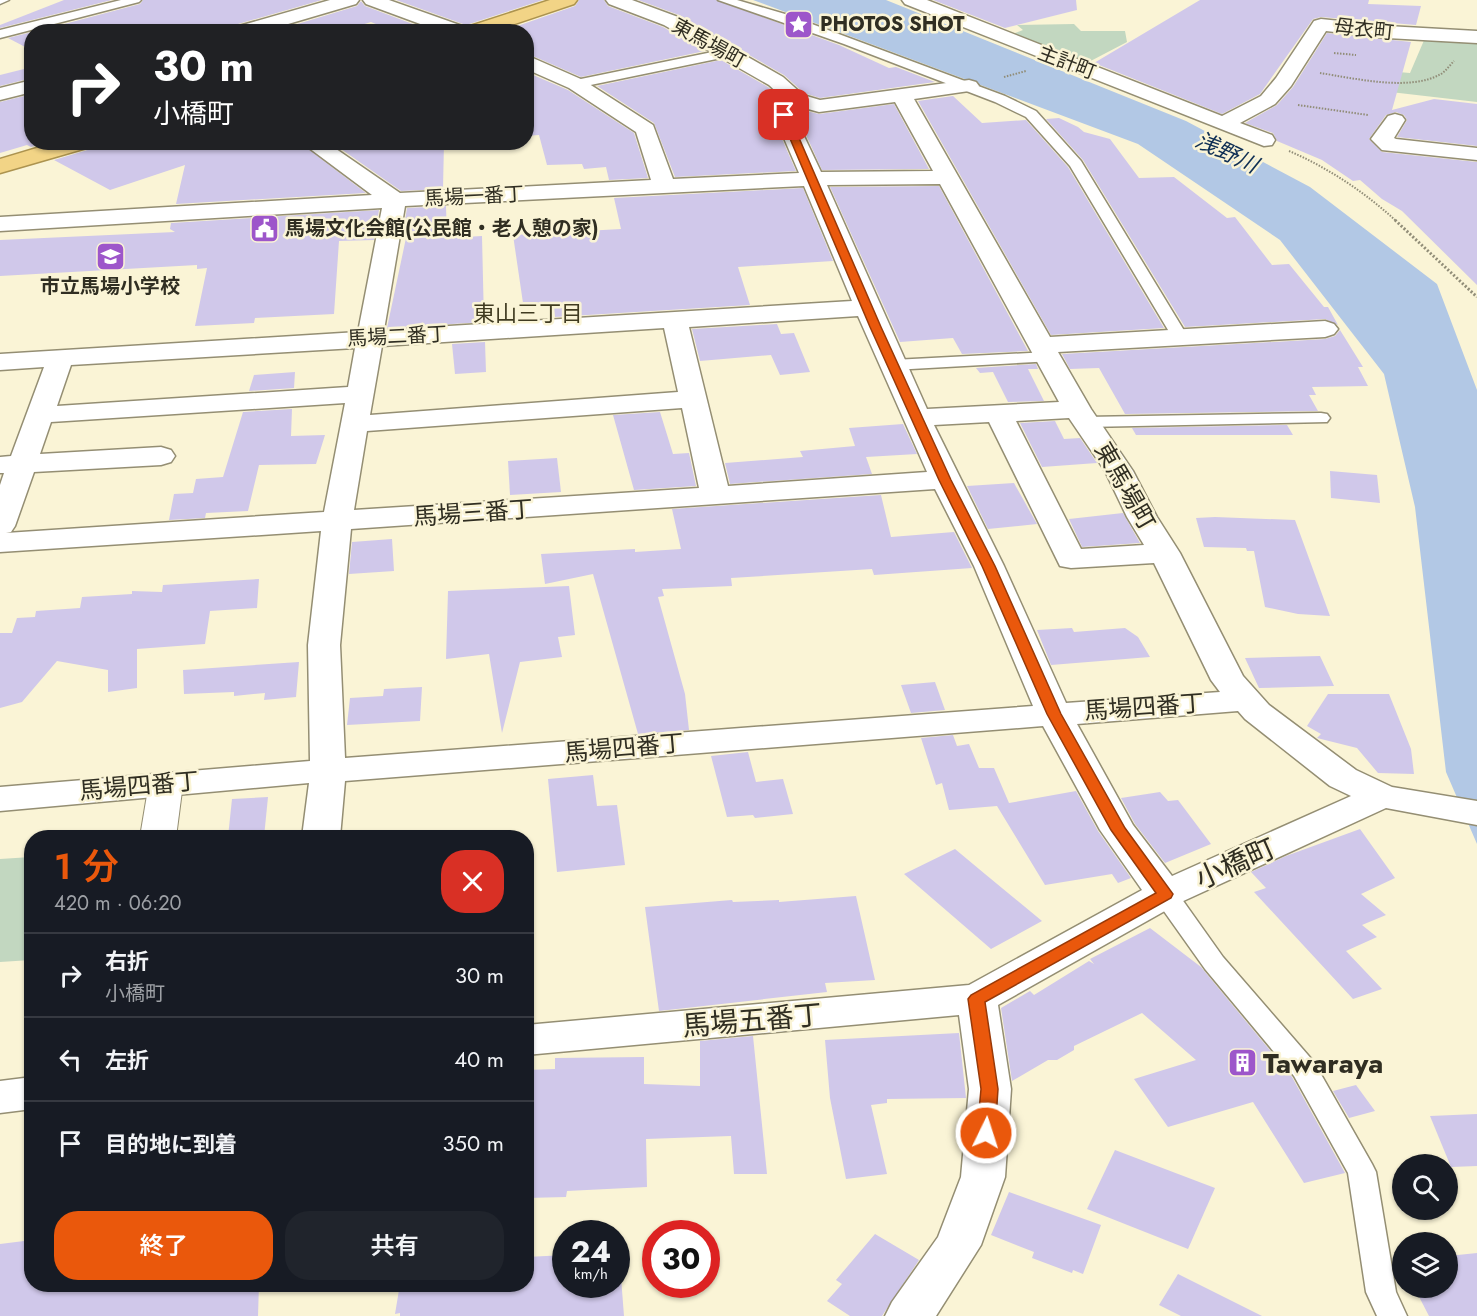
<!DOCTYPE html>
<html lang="ja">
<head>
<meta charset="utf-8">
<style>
	body { margin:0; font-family:Jost,"Noto Sans JP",sans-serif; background:#20242c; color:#f1f3f6; height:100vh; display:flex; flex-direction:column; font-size:22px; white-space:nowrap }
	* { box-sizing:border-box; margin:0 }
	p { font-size:20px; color:#9ea1a6 }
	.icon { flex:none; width:33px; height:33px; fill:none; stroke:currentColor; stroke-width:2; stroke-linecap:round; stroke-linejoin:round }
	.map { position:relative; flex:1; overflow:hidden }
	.drawer { position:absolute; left:24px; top:830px; width:510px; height:462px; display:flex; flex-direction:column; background:#171b24; border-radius:24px; box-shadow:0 2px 4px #0004 }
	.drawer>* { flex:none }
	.top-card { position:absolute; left:24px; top:24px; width:510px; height:126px; border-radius:24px; box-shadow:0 2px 4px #0004; background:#202124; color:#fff; overflow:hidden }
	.buttons { position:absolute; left:1392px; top:1154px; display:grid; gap:12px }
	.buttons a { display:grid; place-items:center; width:66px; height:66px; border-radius:50%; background:#171b24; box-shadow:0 2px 4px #0004; font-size:30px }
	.speed { position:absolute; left:552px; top:1220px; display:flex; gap:12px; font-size:30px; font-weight:700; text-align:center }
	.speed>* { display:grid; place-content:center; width:78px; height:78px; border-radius:50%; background:#171b24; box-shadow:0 2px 4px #0004; line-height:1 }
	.speed small { font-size:15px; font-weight:400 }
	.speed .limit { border:9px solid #d22; background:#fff; color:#111 }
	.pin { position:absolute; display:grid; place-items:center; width:51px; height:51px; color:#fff; margin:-26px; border-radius:12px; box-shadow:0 3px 9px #0006 }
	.me { position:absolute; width:66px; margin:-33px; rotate:4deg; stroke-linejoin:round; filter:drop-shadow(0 0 4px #0008) }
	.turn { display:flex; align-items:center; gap:21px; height:126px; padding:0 30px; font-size:27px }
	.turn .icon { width:78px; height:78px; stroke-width:2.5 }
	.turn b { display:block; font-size:42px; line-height:51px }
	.round { display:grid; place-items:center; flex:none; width:63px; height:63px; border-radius:24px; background:#20242c }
	.summary { display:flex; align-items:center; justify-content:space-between; height:102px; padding:0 30px }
	h1 { font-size:36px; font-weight:600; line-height:45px; color:#ea580c }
	.button { display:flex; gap:12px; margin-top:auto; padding:12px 30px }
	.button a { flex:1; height:69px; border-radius:24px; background:#ea580c; color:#fff; font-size:24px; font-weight:600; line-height:69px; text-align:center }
	.button a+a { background:#20242c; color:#f1f3f6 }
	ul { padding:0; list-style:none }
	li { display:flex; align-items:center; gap:18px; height:84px; padding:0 30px; border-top:2px solid #363941 }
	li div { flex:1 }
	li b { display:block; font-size:22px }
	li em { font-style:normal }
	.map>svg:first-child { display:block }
	.green { fill:#c2d7c0 }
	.water { fill:#b2c8e5 }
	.building { fill:#d0c8ea }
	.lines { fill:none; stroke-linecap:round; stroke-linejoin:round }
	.service-casing { stroke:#948e73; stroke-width:3 }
	.pedestrian-casing { stroke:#948e73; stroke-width:2 }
	.minor-casing { stroke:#948e73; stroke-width:3 }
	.trunk-casing { stroke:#ac934f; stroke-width:3 }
	.path-far1 { stroke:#918d78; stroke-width:2; stroke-dasharray:1.5 1.5; stroke-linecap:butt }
	.path { stroke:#918d78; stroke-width:3; stroke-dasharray:2 2; stroke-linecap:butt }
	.service { fill:#fff; fill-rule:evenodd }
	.pedestrian { fill:#fff; fill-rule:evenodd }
	.minor { fill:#fff; fill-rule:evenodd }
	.trunk { fill:#f2d486; fill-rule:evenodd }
	.route { fill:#ea580c; stroke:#983908; stroke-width:1.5 }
	.labels { text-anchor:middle; stroke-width:5; stroke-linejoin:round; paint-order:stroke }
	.far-poi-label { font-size:20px; font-weight:bold; fill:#302e22; stroke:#faf4d6; text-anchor:start }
	.far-street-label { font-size:20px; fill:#302e22; stroke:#faf4d6 }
	.far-water-label { font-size:22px; font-style:italic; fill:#0f2f54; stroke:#faf4d6 }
	.far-neighbourhood-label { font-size:22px; fill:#403b21; stroke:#faf4d6 }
	.street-label { font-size:24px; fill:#302e22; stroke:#faf4d6 }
	.near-street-label { font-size:28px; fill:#302e22; stroke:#faf4d6 }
	.near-poi-label { font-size:28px; font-weight:bold; fill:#302e22; stroke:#faf4d6; text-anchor:start }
</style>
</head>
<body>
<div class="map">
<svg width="1477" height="1316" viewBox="0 0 1477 1316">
	<rect width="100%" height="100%" fill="#faf4d6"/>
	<!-- green -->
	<g class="green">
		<path d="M1074,24L1081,31H1125L1127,42L1083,65L1007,36L1023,30L1017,25Z"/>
		<path d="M1425,38L1477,40V102L1304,82L1352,68L1410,73Z"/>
		<path d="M31,857V960L0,962V859Z"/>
	</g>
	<!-- water -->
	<path class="water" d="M753,0H886L1186,121L1310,187L1437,284L1477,390V844L1446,772L1415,507L1384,374L1280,240L1138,144Z"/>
	<!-- building -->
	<g class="building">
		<path d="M64,0H112L0,28V25Z"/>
		<path d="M143,0H322L231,26L228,32H34L140,4Z"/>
		<path d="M396,0H543L466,25Z"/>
		<path d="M579,0H604L608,6L663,27L705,51L581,77L526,53V32H500L575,6Z"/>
		<path d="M638,0H716L839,45L889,68L896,67L935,82L820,98L804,93L784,75L679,15Z"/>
		<path d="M933,0H1076L1077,10L1005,28Z"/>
		<path d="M1200,0H1369L1368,4L1421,6L1416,25L1321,17L1313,19L1260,94L1222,114L1094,63Z"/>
		<path d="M361,1L365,6L434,32H395L371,22L339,32H271L357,6Z"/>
		<path d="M32,32V48L29,49L8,38Z"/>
		<path d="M1327,33L1411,42L1392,110L1434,99L1477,104V146L1397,137L1407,120L1404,115L1396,112L1386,115L1369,139L1382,152L1477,162V285L1402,211L1382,199L1360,180L1353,181L1322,160L1277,141L1273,133L1245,123L1277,105L1293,87Z"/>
		<path d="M721,60L768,87L782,100L772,116L796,171L675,177L654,123L597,86Z"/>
		<path d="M32,67V78L0,86V75Z"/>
		<path d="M526,72L568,90L634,133L648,178L609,180L606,167L584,169L582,164L547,165L539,135L526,136Z"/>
		<path d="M32,94V142H47L31,147L27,145L0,153V102Z"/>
		<path d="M953,96L982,123L1026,120L1068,167L1164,328L1051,335L918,101Z"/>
		<path d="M894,104L929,169L822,170L797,115L802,110L819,114Z"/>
		<path d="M1059,118L1078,127L1084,132L1110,139L1139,178L1174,177L1227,218L1235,217L1272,265L1289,264L1324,307H1328L1338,325L1325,319L1185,327L1083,160L1046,119Z"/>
		<path d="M94,142H299L366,193L176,204L185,165L110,190L54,160L91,149Z"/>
		<path d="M331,142H444L443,189L401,191Z"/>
		<path d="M939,186L1028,351L962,354L953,338L900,342L830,187Z"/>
		<path d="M803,188L833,261L738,267L750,305L555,317L553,302L523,303L513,235L621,229L614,198Z"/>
		<path d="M446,206L447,238L482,236L484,322L387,328L406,238H402L407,208Z"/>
		<path d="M379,210L374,240L339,241L334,314L255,318L254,323L195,326L207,268L197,269V265L0,276V240L175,232L170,229L171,223Z"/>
		<path d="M777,324L781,334L794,333L810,372L780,375L771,355L700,361L692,329Z"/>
		<path d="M1340,330L1363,367H1358L1368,386L1312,387L1316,395H1309L1318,411L1125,414L1099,368L1070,369L1062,354L1325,339L1335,336Z"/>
		<path d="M485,342L486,372L455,374L452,344Z"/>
		<path d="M1036,364L1038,369H1028L1044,401L1008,402L993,372L980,373L976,368Z"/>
		<path d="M295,372L294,388L249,391L254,375Z"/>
		<path d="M292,409L291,436L325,435L316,464L259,465L248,511L206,513L205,518L169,520L174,494L193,493L196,479L223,477L243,412Z"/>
		<path d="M660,412L673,454L689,453L696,486L634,490L613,415Z"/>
		<path d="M1055,421L1064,439L1080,438L1097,463L1042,467L1020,423Z"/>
		<path d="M903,424L917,454L866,457L872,474L730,484L725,463L803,457L800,451L855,446L849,428Z"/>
		<path d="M1287,425L1293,435H1136L1132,428Z"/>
		<path d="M557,458L561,492L510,495L508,461Z"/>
		<path d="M1330,471L1377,475L1380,503L1331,498Z"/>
		<path d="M1014,483L1037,524L988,529L967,486Z"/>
		<path d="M881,495L891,537L954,532L972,568L874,575L872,569L731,578L732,586L662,589L664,596L658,597L685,694L689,730L638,734L593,574L545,584L541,554L635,549V552L681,549L672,509Z"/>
		<path d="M1123,513L1140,543L1082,547L1069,519Z"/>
		<path d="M1215,517L1295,520L1330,616L1298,614L1265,607L1254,551H1247L1246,548L1204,547L1196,518Z"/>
		<path d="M392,539L394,571L349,574L352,542Z"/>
		<path d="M259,579L257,608L210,611L205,644L137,649V688L108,692V670L57,661L22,702L0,708V633H12L17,618L35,617L36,611L80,608L82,597L132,594V591L162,592L163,585Z"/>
		<path d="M569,586L575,635L558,637L562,657L520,662L502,733L489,654L446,659L448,591Z"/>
		<path d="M1072,628L1074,632L1125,628L1138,637L1150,657L1051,665L1037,630Z"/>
		<path d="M1320,656L1334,686L1259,688L1245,658Z"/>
		<path d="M299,662L296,697L264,700L265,693L234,696V692L184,694L183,670Z"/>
		<path d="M935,682L945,710L911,713L901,685Z"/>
		<path d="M422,687L420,721L347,725L350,698L383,696L384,689Z"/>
		<path d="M1328,694H1389L1411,749L1414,774L1378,773L1357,748L1317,738L1321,734L1307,726Z"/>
		<path d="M953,735L957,746L969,744L979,768H994L1009,803L1076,791L1098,831L1131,878L1118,883L1112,874L1045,885L997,806L949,810L942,783L936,785L921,738Z"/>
		<path d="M748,752L756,782L783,779L793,814L755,818L753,815L727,817L711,756Z"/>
		<path d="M593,775L597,806L617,805L625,865L557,872L548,779Z"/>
		<path d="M1160,792L1168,801L1178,800L1211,844L1165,863L1135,824L1121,798Z"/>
		<path d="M268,797L264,837H228L232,799Z"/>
		<path d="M1360,829L1395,878L1361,894L1386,915L1362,925L1377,937L1346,951L1382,989L1353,999L1254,892L1266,888L1251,872L1286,856Z"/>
		<path d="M955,849L985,874L1042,921L991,949L904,874Z"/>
		<path d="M856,896L875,980L825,983L827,992L659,1011L645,907L732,900L733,902L779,900V902Z"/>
		<path d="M1150,928L1201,967L1292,1077L1345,1173L1304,1183L1253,1102L1168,1127L1134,1079L1196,1060L1142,1013L1074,1046V1050L1057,1060H1048L1012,1081L1001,1008L1030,991L1034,995L1089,961L1094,964L1090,959Z"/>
		<path d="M959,1033L966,1098L887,1099V1103L871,1105L887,1174L846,1179L830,1098L825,1040Z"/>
		<path d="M753,1036L767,1174H734L731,1136L646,1139L647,1187L567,1191L566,1197L526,1198V1070L555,1069V1058L644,1057V1084L700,1086V1041Z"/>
		<path d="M1356,1085L1375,1111L1349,1118L1333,1091Z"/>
		<path d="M1477,1114V1166L1451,1167L1430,1116Z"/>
		<path d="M1115,1150L1215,1188L1188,1249L1087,1209Z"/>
		<path d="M1009,1192L1101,1225L1083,1274L1073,1270L1072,1273L1032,1258L1034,1252L991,1235Z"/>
		<path d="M875,1234L919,1260L882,1316H850L827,1301L842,1284L836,1280Z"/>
		<path d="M32,1240V1284H259L258,1316H0V1244Z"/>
		<path d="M1477,1253V1316H1429L1414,1287H1448V1256Z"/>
		<path d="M566,1255V1284H616V1264H620L624,1316H400V1313L395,1314L400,1284H526V1257Z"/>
		<path d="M1178,1274L1262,1316H1181L1159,1305Z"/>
	</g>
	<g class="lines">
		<defs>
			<g id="service">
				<path d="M0,0H9L0,4Z"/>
				<path d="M121,0H141L139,2L0,38V30Z"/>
				<path d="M718,0H737L785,14L1005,96L1036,111L1081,161L1188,337L1186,340H1174L1070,166L1026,117L995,102L844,44Z"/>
				<path d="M727,49L733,53L731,56L576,88L570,84L576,80Z"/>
				<path d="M1048,352L1056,357L1054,361L893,370L885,365L893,360Z"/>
				<path d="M1321,413L1327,414L1330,418L1327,422L1086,427L1080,426L1077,422L1080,418L1086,417Z"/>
				<path d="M1165,886L1174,888L1223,957L1314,1062L1372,1164L1376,1172L1396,1292L1407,1316H1377L1366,1292L1348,1173L1294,1076L1205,969L1156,900L1153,894L1156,888Z"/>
			</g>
			<path id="pedestrian" d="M166,772L178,775L183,783L176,837H140L149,783L154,775Z"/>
			<g id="minor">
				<path d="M330,0H359L356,4L261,32H230L232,28Z"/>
				<path d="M363,0H389L468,28L470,32H442L366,4Z"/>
				<path d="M606,0H632L678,17L783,77L803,95L820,100L969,80L976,82L979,86L976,90L914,99L1050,337L1325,321L1334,324L1338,329L1334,334L1325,337L1058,352L1091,409L1133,471L1157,517L1180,553L1243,676L1269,705L1356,770L1392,787L1477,801V825L1386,808L1179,903L998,1005L1011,1089L1005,1177L981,1245L936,1316H885L892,1302L938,1237L961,1177L969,1089L959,1015L526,1055V1025L969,985L1142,890L1100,830L1043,726L345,781L340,837H302L309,783L0,811V787L310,761L308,645L321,531L0,552V485L4,473H0V457L11,456L44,367L0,370V354L358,332L382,208L0,231V217L372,195L301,142H326L400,193L651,180L636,132L569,88L526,69V55L583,80L653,125L673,179L799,173L774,115L785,100L769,85L664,25L609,4ZM895,102L933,171L821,172L794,115L801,107L819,112ZM940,184L1059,402L927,409L827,185ZM804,186L852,301L384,330L405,206ZM858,316L927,472L728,486L689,327ZM664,328L678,392L370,415L382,346ZM355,348L348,387L57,406L71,365ZM345,403L324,512L6,533L11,532L15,526L34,472L161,465L171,462L175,456L171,450L161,447L40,454L51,422ZM682,408L699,488L354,510L367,431ZM1069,418L1105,471L1127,517L1144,545L1081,549L1016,421ZM989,422L1060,566L1071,568L1154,563L1211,680L1220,692L1066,703L1004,566L934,425ZM935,489L974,566L1033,706L345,758L340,645L351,529ZM1238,711L1245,719L1330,786L1351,796L1172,876L1133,825L1077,724Z"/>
				<path d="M902,0H927L1222,116L1261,96L1276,78L1314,21L1321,19L1387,26L1477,31V43L1387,38L1326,31L1291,86L1275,104L1240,123L1272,135L1275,140L1272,145L1264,146L905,4Z"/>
				<path d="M32,80V92L0,100V88Z"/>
				<path d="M1395,114L1402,116L1405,120L1394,138L1396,139L1477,148V160L1382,150L1371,139L1388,116Z"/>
				<path d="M32,1077V1109L0,1113V1081Z"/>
			</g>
			<g id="trunk">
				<path d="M550,0H577L574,4L491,32H462L464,28Z"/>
				<path d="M57,142H92L90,147L0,173V159Z"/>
			</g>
		</defs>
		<!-- service casing -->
		<use href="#service" class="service-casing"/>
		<!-- pedestrian casing -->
		<use href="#pedestrian" class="pedestrian-casing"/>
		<!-- minor casing -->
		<use href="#minor" class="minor-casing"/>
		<!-- trunk casing -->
		<use href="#trunk" class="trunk-casing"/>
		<!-- path-far1 -->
		<g class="path-far1">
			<path d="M1334,53L1356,55"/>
			<path d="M1320,73C1354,78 1409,92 1441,74C1446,71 1450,65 1454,61"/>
			<path d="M1004,77L1026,71"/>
			<path d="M1298,105L1368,115"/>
			<path d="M1289,151C1327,167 1366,193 1396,221"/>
		</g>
		<!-- path -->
		<path class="path" d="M1395,220L1477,297"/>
		<!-- service -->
		<use href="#service" class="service"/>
		<!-- pedestrian -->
		<use href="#pedestrian" class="pedestrian"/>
		<!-- minor -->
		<use href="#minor" class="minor"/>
		<!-- trunk -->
		<use href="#trunk" class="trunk"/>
	</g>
	<!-- route -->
	<path class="route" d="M781,113L789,115L881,327L951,480L995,566L1061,714L1125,828L1173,894L1171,898L985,1002L998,1089L995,1133L993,1138L986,1140L980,1138L977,1133L981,1089L968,999L971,995L1156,893L1111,830L1047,714L982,566L939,480L870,327L780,115Z"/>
	<!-- icons -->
	<defs>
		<symbol id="sight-square" viewBox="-11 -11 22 22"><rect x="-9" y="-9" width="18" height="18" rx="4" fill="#9d56ca" stroke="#faf4d6"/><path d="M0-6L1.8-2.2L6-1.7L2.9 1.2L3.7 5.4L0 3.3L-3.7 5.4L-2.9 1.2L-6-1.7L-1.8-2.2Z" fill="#fff"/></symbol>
		<symbol id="civic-square" viewBox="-11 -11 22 22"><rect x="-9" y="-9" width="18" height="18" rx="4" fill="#9d56ca" stroke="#faf4d6"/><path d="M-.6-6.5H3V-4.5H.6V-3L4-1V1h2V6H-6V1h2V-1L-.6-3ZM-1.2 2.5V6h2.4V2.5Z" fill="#fff"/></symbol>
		<symbol id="school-square" viewBox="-11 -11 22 22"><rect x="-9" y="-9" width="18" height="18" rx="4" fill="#9d56ca" stroke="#faf4d6"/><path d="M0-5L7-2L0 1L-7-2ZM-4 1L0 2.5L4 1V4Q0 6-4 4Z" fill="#fff"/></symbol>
		<symbol id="building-square" viewBox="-11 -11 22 22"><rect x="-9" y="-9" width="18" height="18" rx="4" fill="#9d56ca" stroke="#faf4d6"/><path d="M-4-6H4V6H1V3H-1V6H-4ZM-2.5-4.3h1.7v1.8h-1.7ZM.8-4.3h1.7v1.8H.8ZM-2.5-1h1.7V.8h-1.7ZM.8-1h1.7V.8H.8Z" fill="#fff"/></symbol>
	</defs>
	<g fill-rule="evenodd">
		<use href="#sight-square" x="782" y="8" width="33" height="33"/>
		<use href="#civic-square" x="248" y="212" width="33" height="33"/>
		<use href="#school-square" x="94" y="240" width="33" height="33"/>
		<use href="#building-square" x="1226" y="1046" width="33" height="33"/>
	</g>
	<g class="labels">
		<!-- far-poi labels -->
		<g class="far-poi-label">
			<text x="820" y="31">PHOTOS SHOT</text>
			<text x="285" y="235">馬場文化会館(公民館・老人憩の家)</text>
			<text x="110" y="293" text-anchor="middle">市立馬場小学校</text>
		</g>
		<!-- far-street labels -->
		<g class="far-street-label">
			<text transform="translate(1364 29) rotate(6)" y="7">母衣町</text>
			<text transform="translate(709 43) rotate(29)" y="7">東馬場町</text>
			<text transform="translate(1067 62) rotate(21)" y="7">主計町</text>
			<text transform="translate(474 196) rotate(-3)" y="7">馬場一番丁</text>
			<text transform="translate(397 336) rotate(-3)" y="7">馬場二番丁</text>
		</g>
		<!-- far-water labels -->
		<g class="far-water-label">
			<text transform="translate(1227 152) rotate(25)" y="8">浅野川</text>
		</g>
		<!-- far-neighbourhood labels -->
		<g class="far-neighbourhood-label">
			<text x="528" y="321">東山三丁目</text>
		</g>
		<!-- street labels -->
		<g class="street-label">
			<text transform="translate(1125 486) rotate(60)" y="8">東馬場町</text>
			<text transform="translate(473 513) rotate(-4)" y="8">馬場三番丁</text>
			<text transform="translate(1144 707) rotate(-4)" y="8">馬場四番丁</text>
			<text transform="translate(624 748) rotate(-5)" y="8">馬場四番丁</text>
			<text transform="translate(139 786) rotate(-5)" y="8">馬場四番丁</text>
		</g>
		<!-- near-street labels -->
		<g class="near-street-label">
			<text transform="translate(1235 863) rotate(-24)" y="10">小橋町</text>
			<text transform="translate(752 1020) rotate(-5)" y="10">馬場五番丁</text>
		</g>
		<!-- near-poi labels -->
		<g class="near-poi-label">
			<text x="1263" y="1073">Tawaraya</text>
		</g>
	</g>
</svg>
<div class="buttons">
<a><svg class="icon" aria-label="search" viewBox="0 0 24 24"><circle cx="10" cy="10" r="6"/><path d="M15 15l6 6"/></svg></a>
<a><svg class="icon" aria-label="layers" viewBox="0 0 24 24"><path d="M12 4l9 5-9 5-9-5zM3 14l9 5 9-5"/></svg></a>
</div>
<div class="speed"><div>24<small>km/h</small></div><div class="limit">30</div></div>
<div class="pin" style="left:784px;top:115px;background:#d93025"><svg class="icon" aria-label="arrive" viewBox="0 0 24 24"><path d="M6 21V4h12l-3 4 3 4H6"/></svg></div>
<svg class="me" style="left:986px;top:1133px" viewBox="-20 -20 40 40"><circle r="17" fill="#ea580c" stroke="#fff" stroke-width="3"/><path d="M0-11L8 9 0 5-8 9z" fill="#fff"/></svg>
<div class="top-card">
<div class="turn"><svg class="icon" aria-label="right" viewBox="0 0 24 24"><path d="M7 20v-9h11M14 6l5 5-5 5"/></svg><div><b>30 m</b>小橋町</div></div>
</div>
<section class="drawer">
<div class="summary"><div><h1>1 分</h1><p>420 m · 06:20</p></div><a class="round" style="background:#d93025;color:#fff"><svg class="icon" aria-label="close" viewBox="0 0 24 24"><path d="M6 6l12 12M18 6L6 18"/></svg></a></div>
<ul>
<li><svg class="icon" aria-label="right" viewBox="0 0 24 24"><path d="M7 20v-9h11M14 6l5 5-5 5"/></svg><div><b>右折</b><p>小橋町</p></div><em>30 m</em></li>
<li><svg class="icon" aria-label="left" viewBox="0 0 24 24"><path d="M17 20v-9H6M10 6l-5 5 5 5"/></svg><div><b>左折</b></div><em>40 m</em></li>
<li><svg class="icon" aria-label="arrive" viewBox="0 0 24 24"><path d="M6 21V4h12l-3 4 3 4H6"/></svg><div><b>目的地に到着</b></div><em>350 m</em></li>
</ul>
<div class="button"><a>終了</a><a>共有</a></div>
</section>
</div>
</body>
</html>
